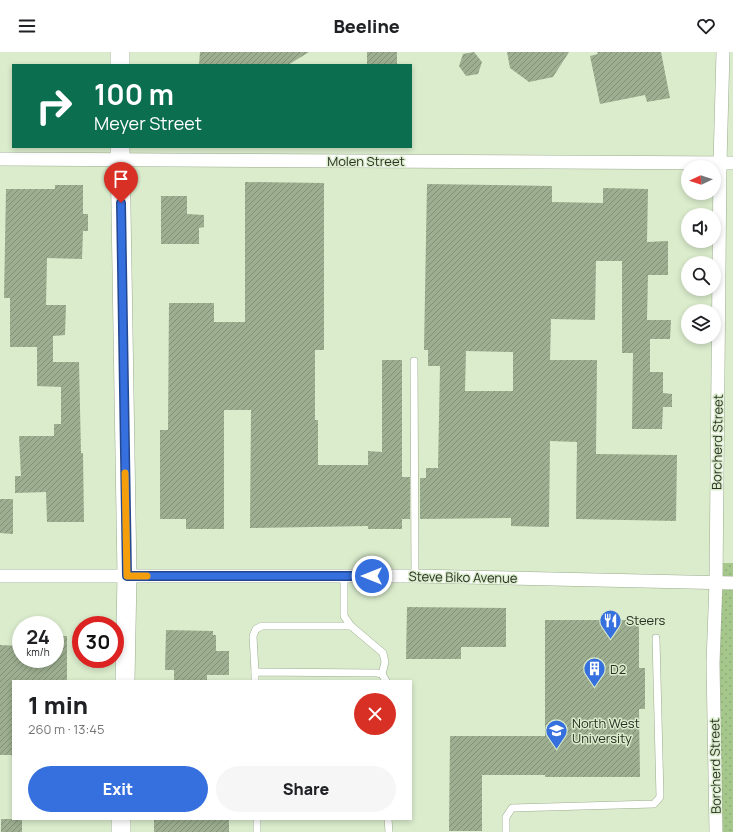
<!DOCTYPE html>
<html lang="en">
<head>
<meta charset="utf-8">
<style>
	body { margin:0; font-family:Manrope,sans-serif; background:#f6f6f6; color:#202124; height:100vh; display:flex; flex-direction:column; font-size:15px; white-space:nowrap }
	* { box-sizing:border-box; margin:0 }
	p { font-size:13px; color:#757577 }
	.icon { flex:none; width:22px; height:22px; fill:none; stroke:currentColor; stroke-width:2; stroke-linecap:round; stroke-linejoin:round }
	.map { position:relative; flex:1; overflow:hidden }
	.side { position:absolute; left:12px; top:628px; width:400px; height:140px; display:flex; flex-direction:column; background:#fff; border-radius:0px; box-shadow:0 2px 6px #0003 }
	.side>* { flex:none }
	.top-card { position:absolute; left:12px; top:12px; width:400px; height:84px; border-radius:0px; box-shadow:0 2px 6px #0003; background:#0b6e4f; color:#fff; overflow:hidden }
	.needle { width:26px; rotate:266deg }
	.tools { position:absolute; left:681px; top:108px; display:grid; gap:8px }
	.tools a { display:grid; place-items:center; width:40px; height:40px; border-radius:50%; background:#fff; box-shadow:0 2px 6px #0003; font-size:20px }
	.speed { position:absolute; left:12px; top:564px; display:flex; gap:8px; font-size:20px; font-weight:700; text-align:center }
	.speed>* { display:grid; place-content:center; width:52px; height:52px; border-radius:50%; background:#fff; box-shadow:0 2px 6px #0003; line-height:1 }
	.speed small { font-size:10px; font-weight:400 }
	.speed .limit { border:6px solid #d22; background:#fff; color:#111 }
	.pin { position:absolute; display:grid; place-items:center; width:34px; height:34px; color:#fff; margin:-41px -17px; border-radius:50% 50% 50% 0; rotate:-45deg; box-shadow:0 0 4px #0007 }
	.pin .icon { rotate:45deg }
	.me { position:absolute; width:44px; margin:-22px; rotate:270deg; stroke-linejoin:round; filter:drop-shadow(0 0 3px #0008) }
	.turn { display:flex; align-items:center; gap:14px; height:84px; padding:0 16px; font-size:18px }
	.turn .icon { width:52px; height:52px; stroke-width:2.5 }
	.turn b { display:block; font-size:28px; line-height:34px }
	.round { display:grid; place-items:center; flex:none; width:42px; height:42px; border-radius:21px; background:#f6f6f6 }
	.head { display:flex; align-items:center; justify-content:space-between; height:68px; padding:0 16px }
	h1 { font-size:24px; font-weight:800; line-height:30px }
	.primary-button { display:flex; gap:8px; margin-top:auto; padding:8px 16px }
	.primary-button a { flex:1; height:46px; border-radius:24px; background:#366fde; color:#fff; font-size:16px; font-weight:800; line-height:46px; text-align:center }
	.primary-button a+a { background:#f6f6f6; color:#202124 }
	header { display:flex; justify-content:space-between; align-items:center; height:52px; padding:0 16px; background:#fff; font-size:18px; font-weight:800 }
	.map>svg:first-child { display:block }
	.park { fill:url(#park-dots) }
	.building { fill:url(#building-hatch); fill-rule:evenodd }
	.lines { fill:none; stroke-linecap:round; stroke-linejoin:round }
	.lane-casing { stroke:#9bac8e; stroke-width:8 }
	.street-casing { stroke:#9bac8e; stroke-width:14 }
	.secondary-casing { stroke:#9bac8e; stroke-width:20 }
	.lane { stroke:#fff; stroke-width:7 }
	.street { stroke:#fff; stroke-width:13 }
	.secondary { stroke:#fff; stroke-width:19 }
	.route-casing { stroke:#234890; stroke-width:10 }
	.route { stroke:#366fde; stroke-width:7 }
	.slow { stroke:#f59e0b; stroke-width:7 }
	.labels { text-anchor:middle; stroke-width:3; stroke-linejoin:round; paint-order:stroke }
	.street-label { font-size:13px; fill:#293023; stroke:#daeccc }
	.poi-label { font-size:13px; fill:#293023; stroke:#daeccc; text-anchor:start }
</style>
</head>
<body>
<header><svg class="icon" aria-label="menu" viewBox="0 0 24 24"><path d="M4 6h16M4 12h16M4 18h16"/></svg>Beeline<svg class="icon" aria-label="heart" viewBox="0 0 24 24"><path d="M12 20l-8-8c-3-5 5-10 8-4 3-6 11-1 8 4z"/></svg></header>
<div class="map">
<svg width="733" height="780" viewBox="0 0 733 780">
	<defs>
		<pattern id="park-dots" width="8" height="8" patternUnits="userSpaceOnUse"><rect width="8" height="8" fill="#a5c78b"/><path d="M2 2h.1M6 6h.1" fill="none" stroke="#8eab78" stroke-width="1.8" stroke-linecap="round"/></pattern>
		<pattern id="building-hatch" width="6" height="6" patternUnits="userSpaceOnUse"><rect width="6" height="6" fill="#9daf90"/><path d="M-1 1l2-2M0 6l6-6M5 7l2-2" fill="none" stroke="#808f75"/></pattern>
	</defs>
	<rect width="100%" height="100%" fill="#daeccc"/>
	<!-- park -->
	<path class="park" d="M716,511H733V780H715Z"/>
	<!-- building -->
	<g class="building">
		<path d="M200,0H309L288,13H199Z"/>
		<rect x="367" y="0" width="30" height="13"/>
		<path d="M474,0L482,10L478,22L466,24L459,14L463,2Z"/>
		<path d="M507,0H569L553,25L529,30L510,16Z"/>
		<path d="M597,0H661L670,46L647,50L645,43L600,52L590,4L598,2Z"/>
		<path d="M245,130L324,131V298H315V368H318V413H368V399L382,400V308H402V425H410V467H402V477H368V474L250,476L251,358H224V477H186V467H160V378H168L169,251H214V270H245Z"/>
		<path d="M427,132L552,134V150L603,151V136L648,137L647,190L668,189V223H648L647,268H671L670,287H650V320H663V341L672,342V355H663L662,377H632L633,301H622V209H596L595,268L551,267L550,308H597L596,402L677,403L676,469L576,467L577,390L550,389L549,475L511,474V466L420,467V426H426V416H438L440,314H428V298H424ZM466,299L513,300V339H465Z"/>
		<path d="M55,133H83V162H88V179H83L82,207L47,206L46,253H66L65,283L53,284V310H79L81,401H83L84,470H47L46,440L15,441V424H21L19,384H54V372H61V335L37,334V295H10V246H4L6,137H55Z"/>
		<path d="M161,144H187V162L204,163V175L199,176V192H161Z"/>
		<path d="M0,447H13V482L0,481Z"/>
		<path d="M407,555L506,556V595H461V607H406Z"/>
		<path d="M545,568H639V616H645V657H639L640,725H545V723H482V779H449L450,684H545Z"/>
		<path d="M166,578L213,579V583H216V599H229V623H207V629H174V618H165Z"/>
		<path d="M55,584H67V629H13V703H0V593L21,594V607H55Z"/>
		<rect x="1" y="767" width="21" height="13"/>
		<rect x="154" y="767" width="75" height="13"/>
	</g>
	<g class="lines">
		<defs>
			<g id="lane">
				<path d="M414,309L415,524"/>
				<path d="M344,524V564L351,574L383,601L385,610L382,622"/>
				<path d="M255,620L253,584L256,577L262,574H351"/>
				<path d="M255,629V620L377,621L382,622L386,629"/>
				<path d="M257,767V780"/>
				<path d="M388,767L389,780"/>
				<path d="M506,780V765L512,756L654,752L660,745L656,586"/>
			</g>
			<g id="street">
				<path d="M0,107L733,111"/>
				<path d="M0,524H415L733,531"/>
				<path d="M716,780L713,611L716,530L720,111L723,0"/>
			</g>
			<g id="secondary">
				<path d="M120,13V0"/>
				<path d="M120,95L127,524L125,629"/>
				<path d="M121,780V767"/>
			</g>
		</defs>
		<!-- lane casing -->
		<use href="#lane" class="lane-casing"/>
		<!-- street casing -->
		<use href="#street" class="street-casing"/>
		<!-- secondary casing -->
		<use href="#secondary" class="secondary-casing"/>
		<!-- lane -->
		<use href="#lane" class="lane"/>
		<!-- street -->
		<use href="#street" class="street"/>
		<!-- secondary -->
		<use href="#secondary" class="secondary"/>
	</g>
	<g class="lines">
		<defs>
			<path id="route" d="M121,151L127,524H372"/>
		</defs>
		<!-- route casing -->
		<use href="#route" class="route-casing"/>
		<!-- route -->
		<use href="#route" class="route"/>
		<!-- slow -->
		<path class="slow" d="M125,421L127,524H147"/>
	</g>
	<!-- icons -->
	<defs>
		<symbol id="restaurant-pin" viewBox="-11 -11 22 30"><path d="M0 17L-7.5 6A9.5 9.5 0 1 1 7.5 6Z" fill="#366fde" stroke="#daeccc"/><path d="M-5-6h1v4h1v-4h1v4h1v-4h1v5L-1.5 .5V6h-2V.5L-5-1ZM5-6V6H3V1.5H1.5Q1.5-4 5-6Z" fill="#fff"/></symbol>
		<symbol id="building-pin" viewBox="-11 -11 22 30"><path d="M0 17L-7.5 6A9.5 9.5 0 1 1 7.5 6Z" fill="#366fde" stroke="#daeccc"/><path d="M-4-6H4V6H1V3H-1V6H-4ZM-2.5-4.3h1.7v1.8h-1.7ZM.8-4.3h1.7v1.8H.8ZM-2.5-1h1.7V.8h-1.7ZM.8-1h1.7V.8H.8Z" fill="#fff"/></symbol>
		<symbol id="university-pin" viewBox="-11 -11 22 30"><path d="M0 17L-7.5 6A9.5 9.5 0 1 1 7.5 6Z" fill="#366fde" stroke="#daeccc"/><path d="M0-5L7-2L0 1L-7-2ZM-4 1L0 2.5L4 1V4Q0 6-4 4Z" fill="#fff"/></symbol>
	</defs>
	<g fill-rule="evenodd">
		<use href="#restaurant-pin" x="598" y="556" width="25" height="34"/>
		<use href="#building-pin" x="582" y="604" width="25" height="34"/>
		<use href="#university-pin" x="544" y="666" width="25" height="34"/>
	</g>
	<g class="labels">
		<!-- street labels -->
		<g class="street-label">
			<text x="366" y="114">Molen Street</text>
			<text transform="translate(717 390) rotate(-89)" y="5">Borcherd Street</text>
			<text transform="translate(463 525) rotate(1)" y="5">Steve Biko Avenue</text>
			<text transform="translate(715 714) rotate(-91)" y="5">Borcherd Street</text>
		</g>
		<!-- poi labels -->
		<g class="poi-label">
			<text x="626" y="573">Steers</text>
			<text x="610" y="622">D2</text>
			<text x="572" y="676">North West<tspan x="572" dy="15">University</tspan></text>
		</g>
	</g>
</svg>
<div class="tools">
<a><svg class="needle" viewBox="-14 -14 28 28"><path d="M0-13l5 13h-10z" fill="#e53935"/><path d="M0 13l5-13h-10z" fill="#757577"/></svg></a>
<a><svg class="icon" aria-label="sound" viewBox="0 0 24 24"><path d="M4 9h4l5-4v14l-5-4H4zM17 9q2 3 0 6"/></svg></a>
<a><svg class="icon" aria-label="search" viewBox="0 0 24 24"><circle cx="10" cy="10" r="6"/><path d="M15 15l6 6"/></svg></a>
<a><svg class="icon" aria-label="layers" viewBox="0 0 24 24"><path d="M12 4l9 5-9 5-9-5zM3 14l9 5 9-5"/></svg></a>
</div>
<div class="speed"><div>24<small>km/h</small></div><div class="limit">30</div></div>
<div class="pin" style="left:121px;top:151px;background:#d93025"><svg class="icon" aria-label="arrive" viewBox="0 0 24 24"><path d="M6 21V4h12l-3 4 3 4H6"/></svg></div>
<svg class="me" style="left:372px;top:524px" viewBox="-20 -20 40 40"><circle r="17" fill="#366fde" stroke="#fff" stroke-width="3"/><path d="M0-11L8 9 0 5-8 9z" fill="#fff"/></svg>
<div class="top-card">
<div class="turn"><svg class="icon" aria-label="right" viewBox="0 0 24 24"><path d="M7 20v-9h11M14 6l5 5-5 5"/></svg><div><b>100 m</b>Meyer Street</div></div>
</div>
<section class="side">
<div class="head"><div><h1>1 min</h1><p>260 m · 13:45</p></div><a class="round" style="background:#d93025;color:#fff"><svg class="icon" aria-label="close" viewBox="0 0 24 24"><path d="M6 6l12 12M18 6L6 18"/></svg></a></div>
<div class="primary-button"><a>Exit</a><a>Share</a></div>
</section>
</div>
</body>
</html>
